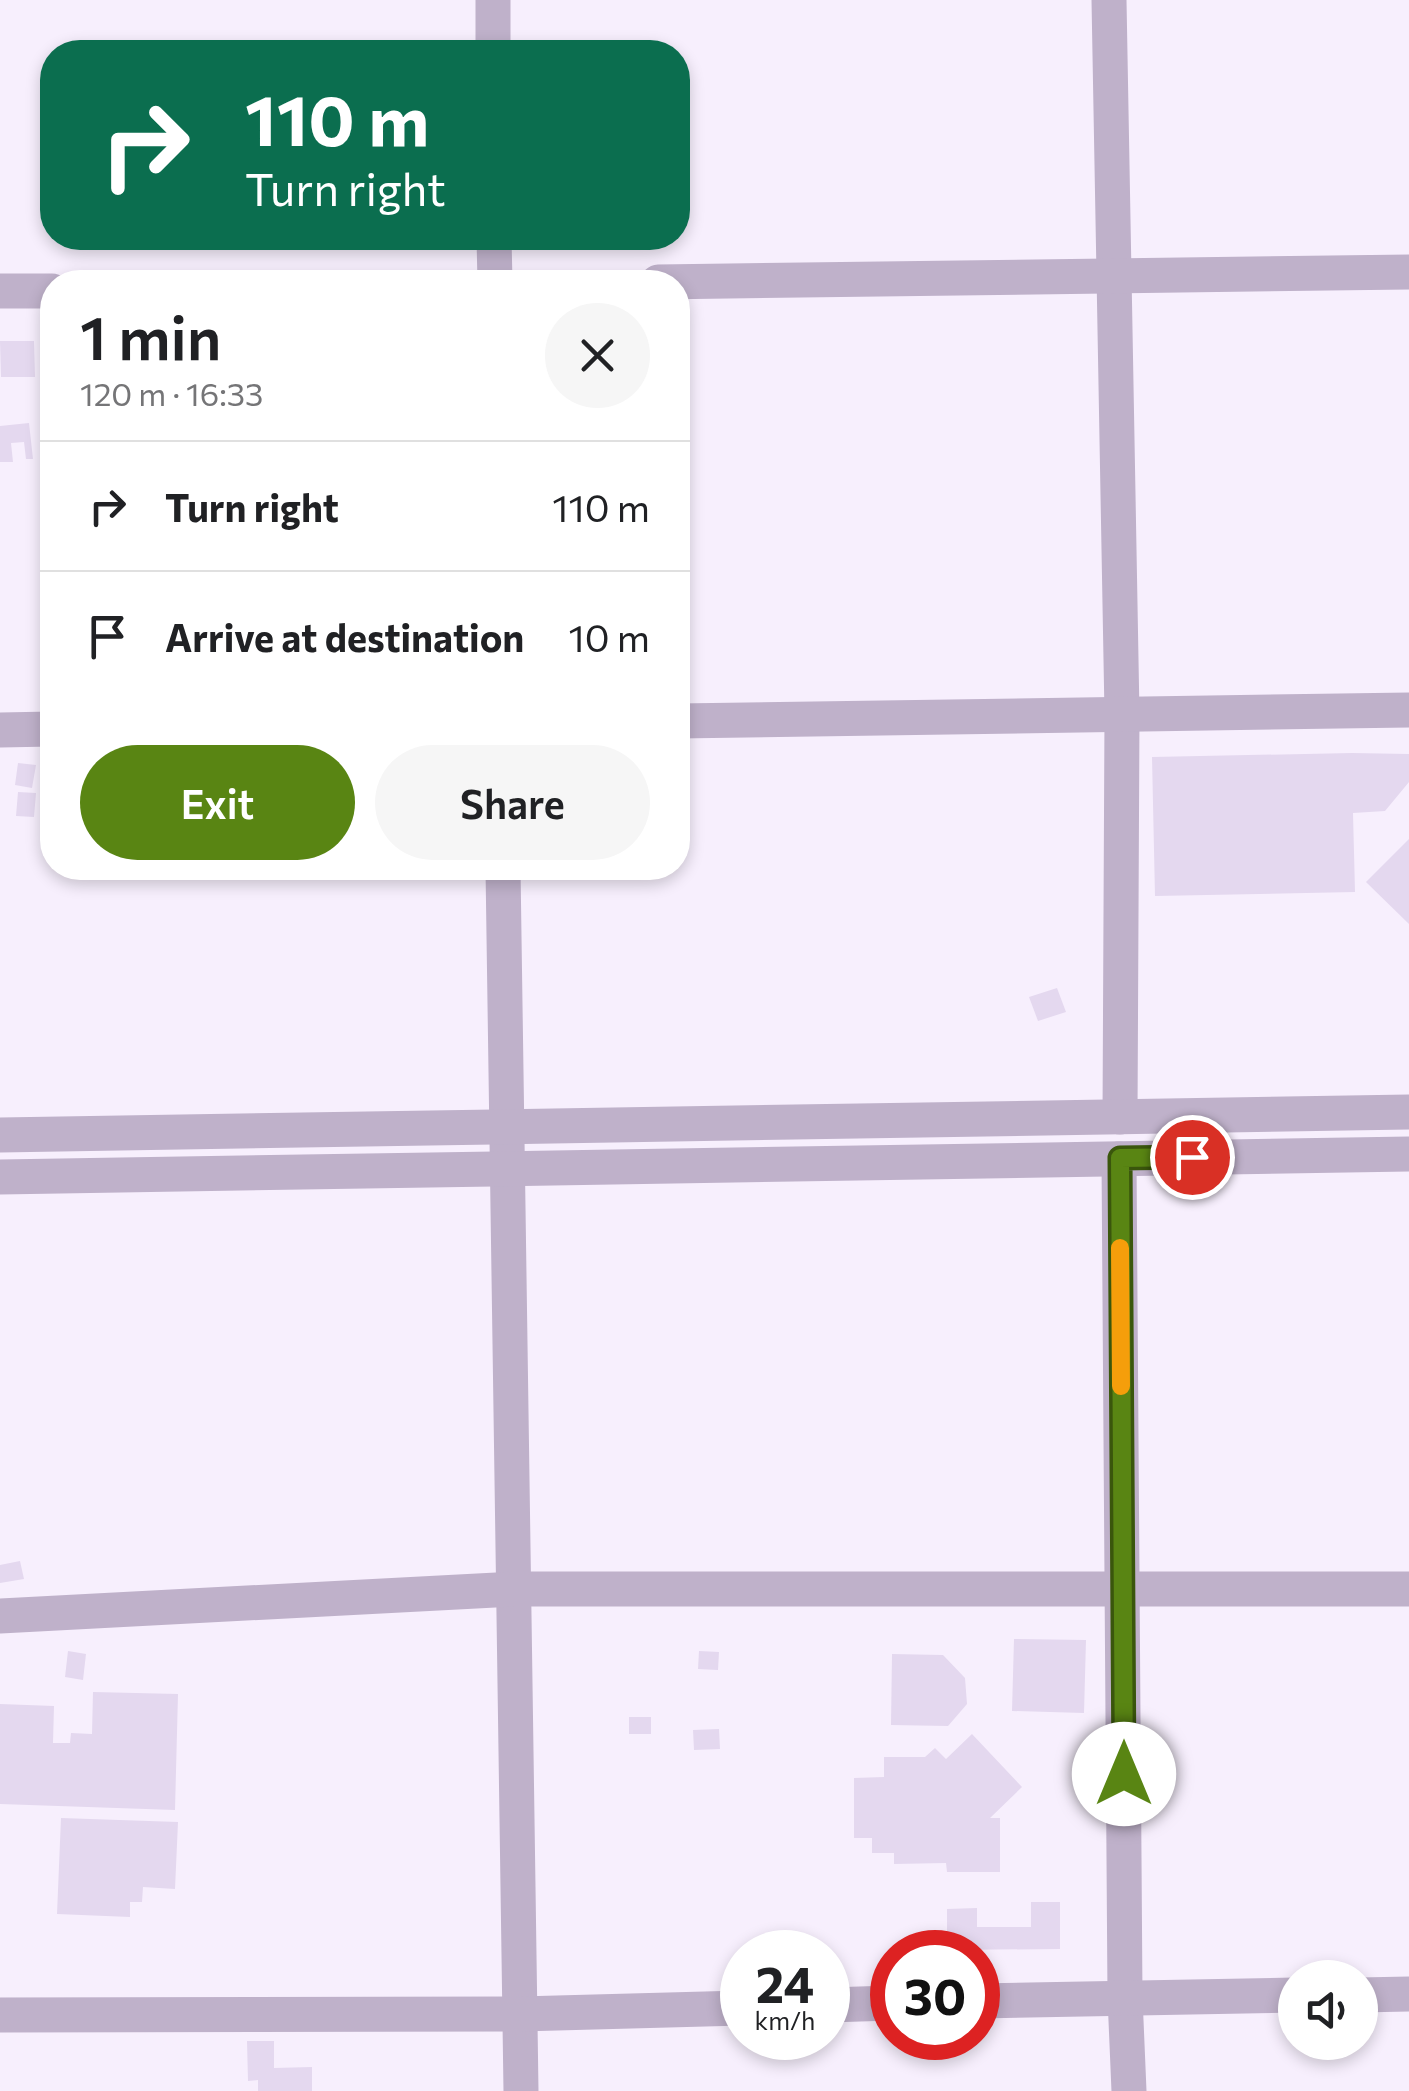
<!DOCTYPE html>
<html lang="en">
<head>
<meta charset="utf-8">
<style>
	body { margin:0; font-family:Commissioner,sans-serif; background:#f6f6f6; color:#202124; height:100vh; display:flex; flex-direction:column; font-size:38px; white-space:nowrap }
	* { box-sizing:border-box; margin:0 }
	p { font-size:32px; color:#757577 }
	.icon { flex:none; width:55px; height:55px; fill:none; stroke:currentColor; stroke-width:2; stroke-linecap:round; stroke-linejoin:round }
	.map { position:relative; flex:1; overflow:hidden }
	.sheet { position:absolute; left:40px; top:270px; width:650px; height:610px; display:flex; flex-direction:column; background:#fff; border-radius:40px; box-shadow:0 5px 15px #0003 }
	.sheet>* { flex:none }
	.banner { position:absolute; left:40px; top:40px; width:650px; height:210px; border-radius:40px; box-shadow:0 5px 15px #0003; background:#0b6e4f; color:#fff; overflow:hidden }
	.fabs { position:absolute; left:1278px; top:1960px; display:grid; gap:20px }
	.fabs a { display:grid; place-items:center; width:100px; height:100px; border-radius:50%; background:#fff; box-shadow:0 5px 15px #0003; font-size:50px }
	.speed { position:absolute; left:720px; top:1930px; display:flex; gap:20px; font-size:50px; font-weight:700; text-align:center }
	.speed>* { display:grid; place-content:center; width:130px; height:130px; border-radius:50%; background:#fff; box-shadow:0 5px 15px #0003; line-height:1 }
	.speed small { font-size:25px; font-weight:400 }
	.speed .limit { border:15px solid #d22; background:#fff; color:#111 }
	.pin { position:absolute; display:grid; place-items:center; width:85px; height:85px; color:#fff; margin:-42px; border:5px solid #fff; border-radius:50%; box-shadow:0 2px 10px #0007 }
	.me { position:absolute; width:110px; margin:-55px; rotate:0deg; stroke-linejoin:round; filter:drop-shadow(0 0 8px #0008) }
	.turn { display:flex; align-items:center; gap:35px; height:210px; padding:0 40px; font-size:45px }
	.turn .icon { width:130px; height:130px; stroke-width:2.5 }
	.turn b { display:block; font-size:70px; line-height:85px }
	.round { display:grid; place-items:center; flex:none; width:105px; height:105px; border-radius:52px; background:#f6f6f6 }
	.summary { display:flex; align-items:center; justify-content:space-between; height:170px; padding:0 40px }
	h1 { font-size:60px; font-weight:600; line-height:75px }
	.cta { display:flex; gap:20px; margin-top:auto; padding:20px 40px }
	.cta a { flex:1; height:115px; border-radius:60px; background:#598513; color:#fff; font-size:40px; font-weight:600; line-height:115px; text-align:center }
	.cta a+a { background:#f6f6f6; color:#202124 }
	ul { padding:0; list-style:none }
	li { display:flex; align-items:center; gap:30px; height:130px; padding:0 40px; border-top:2px solid #e0e0e0 }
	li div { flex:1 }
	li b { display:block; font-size:38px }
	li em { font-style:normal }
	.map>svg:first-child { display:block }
	.building { fill:#e4d8ef }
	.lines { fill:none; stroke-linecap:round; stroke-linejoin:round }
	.minor { stroke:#bfb1ca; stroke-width:35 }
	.route-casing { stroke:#3a560c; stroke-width:25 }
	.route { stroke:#598513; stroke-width:18 }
	.slow { stroke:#f59e0b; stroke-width:18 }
</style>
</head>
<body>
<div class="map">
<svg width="1409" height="2091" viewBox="0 0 1409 2091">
	<rect width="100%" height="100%" fill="#f7effd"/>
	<!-- building -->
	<g class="building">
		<path d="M0,341H34L35,377H1Z"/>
		<path d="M29,423L33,459H26L24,442L11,443L13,462H0V426Z"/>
		<path d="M1352,753L1409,754V782L1385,811L1353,813L1355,892L1155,896L1152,757Z"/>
		<path d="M18,763L36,765L32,788L15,785Z"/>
		<path d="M18,792L36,793L34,817L16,816Z"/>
		<path d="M1409,839V924L1366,882Z"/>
		<path d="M1057,988L1066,1012L1038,1021L1029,997Z"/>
		<path d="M20,1561L24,1579L0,1583V1565Z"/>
		<path d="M1014,1639L1086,1640L1084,1713L1012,1711Z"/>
		<path d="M68,1651L86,1654L83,1680L65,1677Z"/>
		<path d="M699,1651L719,1652L718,1670L698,1669Z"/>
		<path d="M892,1654L943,1655L965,1678L967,1704L948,1726L891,1725Z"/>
		<path d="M93,1692L178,1694L175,1810L0,1804V1704L54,1706L53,1743H70L71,1733L92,1734Z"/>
		<rect x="629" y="1717" width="22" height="17"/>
		<path d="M719,1729L720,1749L694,1750L693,1730Z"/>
		<path d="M972,1734L1022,1787L990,1818H1000V1872H947L946,1863L894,1864V1853H872V1838H854V1778L884,1777V1757H925L935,1748L946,1759Z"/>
		<path d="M61,1818L178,1822L175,1889L143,1887L142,1902H130V1917L57,1914Z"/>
		<path d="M1031,1902H1060V1949L947,1950V1909L977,1908V1927H1031Z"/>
		<path d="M247,2041H274V2068L312,2067V2091H258V2080L248,2081Z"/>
	</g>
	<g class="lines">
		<!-- minor -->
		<g class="minor">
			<path d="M493,0V52"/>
			<path d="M1109,0L1122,714L1120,1117"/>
			<path d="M494,238L495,282"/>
			<path d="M658,282L1409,272"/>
			<path d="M0,291H52"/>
			<path d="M678,721L1409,710"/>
			<path d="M0,730L52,729"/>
			<path d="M503,868L521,2091"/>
			<path d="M0,1135L1409,1112"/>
			<path d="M1119,1159L1125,1997L1129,2091"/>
			<path d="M0,1177L1409,1154"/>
			<path d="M0,1616L514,1589H1409"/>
			<path d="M1360,1995L1409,1994"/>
			<path d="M978,2001L1295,1995"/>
			<path d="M828,2005L892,2003"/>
			<path d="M0,2015L520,2014L742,2008"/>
		</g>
	</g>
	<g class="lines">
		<defs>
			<path id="route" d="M1124,1774L1120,1158L1192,1157"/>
		</defs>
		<!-- route casing -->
		<use href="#route" class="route-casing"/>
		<!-- route -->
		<use href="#route" class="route"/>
		<!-- slow -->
		<path class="slow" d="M1120,1248L1121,1386"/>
	</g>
</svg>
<div class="fabs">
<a><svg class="icon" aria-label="sound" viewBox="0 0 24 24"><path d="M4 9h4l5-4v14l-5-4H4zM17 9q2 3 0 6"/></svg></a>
</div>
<div class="speed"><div>24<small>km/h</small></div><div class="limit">30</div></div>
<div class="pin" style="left:1192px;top:1157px;background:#d93025"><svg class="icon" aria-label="arrive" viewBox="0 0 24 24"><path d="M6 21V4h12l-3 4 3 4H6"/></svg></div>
<svg class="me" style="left:1124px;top:1774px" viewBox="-20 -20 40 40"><circle r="19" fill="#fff"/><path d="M0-13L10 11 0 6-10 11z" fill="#598513"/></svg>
<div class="banner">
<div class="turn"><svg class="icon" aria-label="right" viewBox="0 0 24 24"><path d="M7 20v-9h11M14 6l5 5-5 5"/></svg><div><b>110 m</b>Turn right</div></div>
</div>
<section class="sheet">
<div class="summary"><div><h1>1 min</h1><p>120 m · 16:33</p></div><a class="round"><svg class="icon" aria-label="close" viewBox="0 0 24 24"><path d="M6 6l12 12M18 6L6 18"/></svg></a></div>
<ul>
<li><svg class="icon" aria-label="right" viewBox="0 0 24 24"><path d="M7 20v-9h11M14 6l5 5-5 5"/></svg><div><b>Turn right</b></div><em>110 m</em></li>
<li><svg class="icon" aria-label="arrive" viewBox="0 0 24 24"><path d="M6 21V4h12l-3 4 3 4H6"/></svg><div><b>Arrive at destination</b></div><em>10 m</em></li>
</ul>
<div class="cta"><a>Exit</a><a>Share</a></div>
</section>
</div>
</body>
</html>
